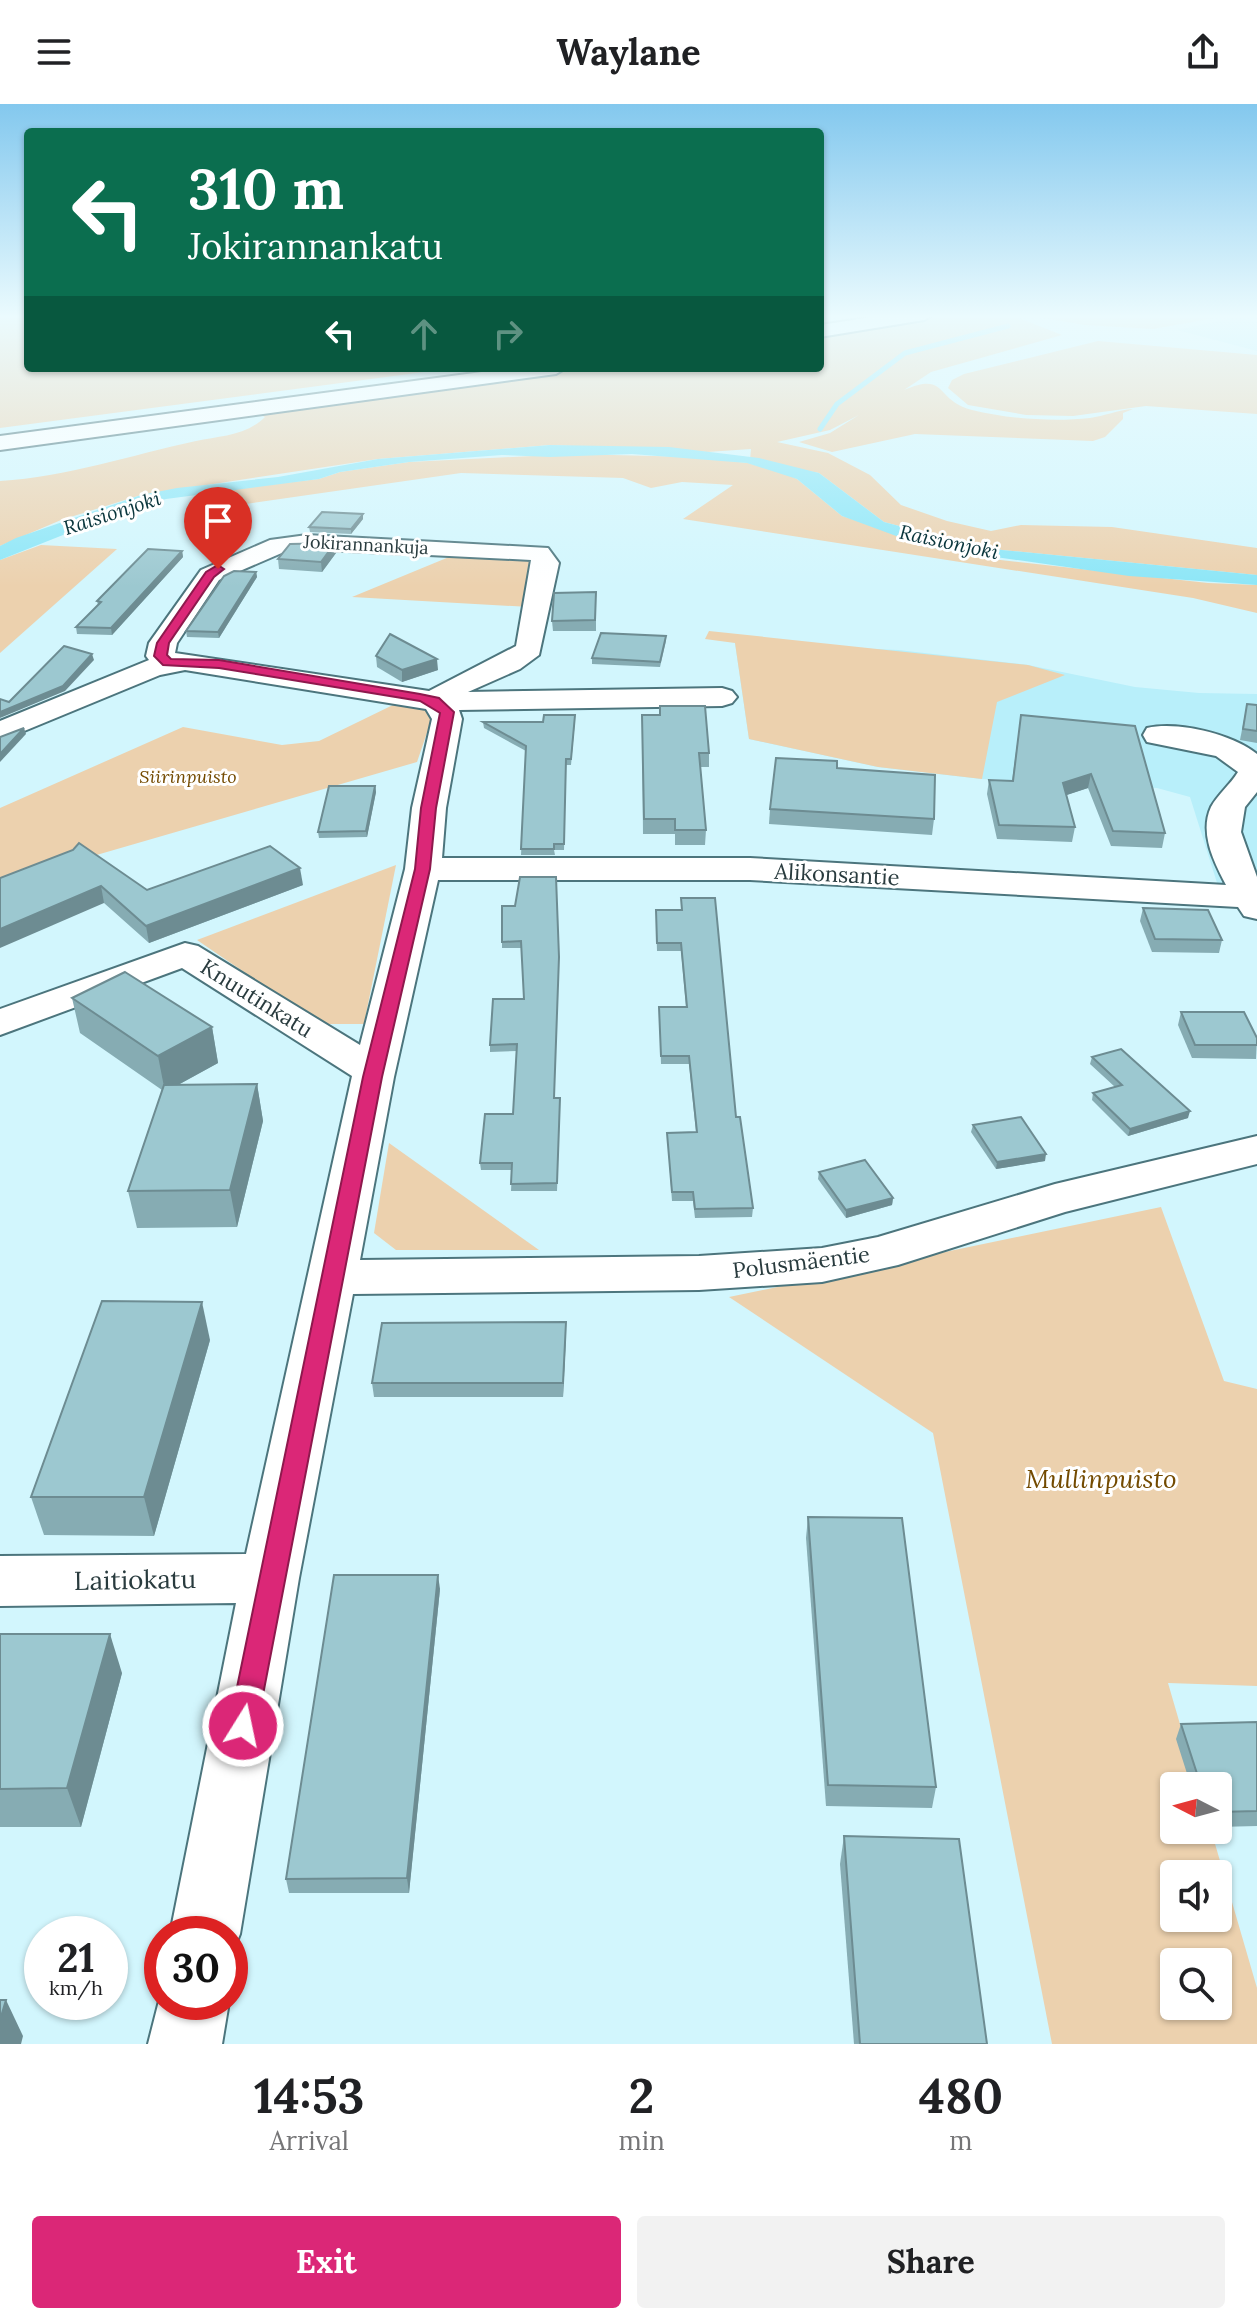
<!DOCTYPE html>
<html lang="en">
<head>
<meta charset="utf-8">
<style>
	body { margin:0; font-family:Lora,serif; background:#f2f2f2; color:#202124; height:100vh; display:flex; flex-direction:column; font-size:30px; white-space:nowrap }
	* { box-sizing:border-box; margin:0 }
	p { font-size:26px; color:#757577 }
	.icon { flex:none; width:44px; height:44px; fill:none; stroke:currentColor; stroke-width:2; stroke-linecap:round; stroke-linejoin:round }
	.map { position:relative; height:1940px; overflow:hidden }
	.sheet { display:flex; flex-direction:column; background:#fff; flex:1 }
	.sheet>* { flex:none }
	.guide { position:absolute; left:24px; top:24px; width:800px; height:244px; border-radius:8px; box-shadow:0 2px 6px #0004; background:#0b6e4f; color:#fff; overflow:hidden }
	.needle { width:52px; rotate:276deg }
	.controls { position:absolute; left:1160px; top:1668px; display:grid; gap:16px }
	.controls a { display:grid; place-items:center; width:72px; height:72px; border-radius:8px; background:#fff; box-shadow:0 2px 6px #0004; font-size:40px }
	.speed { position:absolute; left:24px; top:1812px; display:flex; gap:16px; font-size:40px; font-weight:700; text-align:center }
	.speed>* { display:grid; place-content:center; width:104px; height:104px; border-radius:50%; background:#fff; box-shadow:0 2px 6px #0004; line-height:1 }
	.speed small { font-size:20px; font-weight:400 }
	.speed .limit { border:12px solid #d22; background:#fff; color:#111 }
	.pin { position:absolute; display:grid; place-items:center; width:68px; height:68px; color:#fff; margin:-82px -34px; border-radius:50% 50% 50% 0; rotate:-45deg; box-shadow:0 0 8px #0007 }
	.pin .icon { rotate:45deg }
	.me { position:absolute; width:88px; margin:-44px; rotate:10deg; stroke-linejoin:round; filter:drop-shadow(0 0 6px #0008) }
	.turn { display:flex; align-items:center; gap:28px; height:168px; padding:0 32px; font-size:36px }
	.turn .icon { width:104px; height:104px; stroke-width:2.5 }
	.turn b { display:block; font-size:56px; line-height:68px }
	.lanes { display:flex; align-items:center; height:76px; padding:0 32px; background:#0003; justify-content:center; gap:40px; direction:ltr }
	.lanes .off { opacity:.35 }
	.eta { display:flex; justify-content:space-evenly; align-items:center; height:136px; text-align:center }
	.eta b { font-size:48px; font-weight:700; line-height:56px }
	.button { display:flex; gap:16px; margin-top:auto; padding:16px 32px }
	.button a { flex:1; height:92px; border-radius:8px; background:#db2777; color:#fff; font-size:32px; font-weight:700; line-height:92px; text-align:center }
	.button a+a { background:#f2f2f2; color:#202124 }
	header { display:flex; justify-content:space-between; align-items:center; height:104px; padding:0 32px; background:#fff; font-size:36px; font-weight:700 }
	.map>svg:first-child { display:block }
	.built { fill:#b8effa }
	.green { fill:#ecd1ae; fill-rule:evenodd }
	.water { fill:#8de6f7 }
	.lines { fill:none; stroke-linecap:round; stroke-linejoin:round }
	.stream { stroke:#8de6f7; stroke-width:5 }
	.minor-casing { stroke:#4c757d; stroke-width:4 }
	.highway-casing { stroke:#4c757d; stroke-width:4 }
	.minor { fill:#fff; fill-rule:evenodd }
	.highway { fill:#fff; fill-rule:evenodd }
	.wall { fill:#86acb3 }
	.shaded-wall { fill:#6d8c92 }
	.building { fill:#9cc8d0; stroke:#6d8c92; stroke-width:2 }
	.route { fill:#db2777; stroke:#8e194d; stroke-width:2 }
	.labels { text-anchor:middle; stroke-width:6; stroke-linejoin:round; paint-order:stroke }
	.far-street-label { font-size:18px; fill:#293b3e; stroke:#fff }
	.far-park-label { font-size:18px; font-style:italic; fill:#734a00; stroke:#fff }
	.far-water-label { font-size:20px; font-style:italic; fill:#09353c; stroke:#fff }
	.street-label { font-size:22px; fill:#293b3e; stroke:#fff }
	.near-park-label { font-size:26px; font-style:italic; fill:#734a00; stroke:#fff }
	.near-street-label { font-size:26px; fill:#293b3e; stroke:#fff }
</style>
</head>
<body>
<header><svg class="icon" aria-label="menu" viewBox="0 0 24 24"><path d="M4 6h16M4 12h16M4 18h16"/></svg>Waylane<svg class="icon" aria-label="share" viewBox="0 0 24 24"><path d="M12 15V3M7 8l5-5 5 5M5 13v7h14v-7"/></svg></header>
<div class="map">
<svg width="1257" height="1940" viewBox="0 0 1257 1940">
	<rect width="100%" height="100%" fill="#d2f6fd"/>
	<!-- built -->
	<g class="built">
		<path d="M1237,213L1257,218V247L1177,226Z"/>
		<path d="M735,539L898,546L1028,561L1135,583L1199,589L1257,590V785L1218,782L1190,693L1157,684L982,675L878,663L749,635Z"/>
	</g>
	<!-- green -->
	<g class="green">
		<path d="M0,211H28V264H454L0,324Z"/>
		<path d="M955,211H1011L1062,231L931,268L904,286C948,267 934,296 972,306C1008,315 1054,318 1090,314C1104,312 1118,306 1133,305L1123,309V315L1105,333L1093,337L915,330L832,348L799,338L830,329L859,311L830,326L777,338L828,349L870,371L901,401L947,417L991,427L1021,421L1112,423L1257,444V471L1002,446L952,436L884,418L819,369L750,356L751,345L707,348L550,341L378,355L141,391L61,416L0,442V377C67,373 131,351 196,337C220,332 246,332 265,313L258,310L589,264H820V230Z"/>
		<path d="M1026,211H1231L1153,225L1085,221Z"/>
		<path d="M1098,237L1257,251V310L1146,302L1073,312L1026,311L968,301L948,284L952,276L964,270Z"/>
		<path d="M573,350L693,353L748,359L782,368L797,375L842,412L974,453L1208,479L1257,481V509L1193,494L683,415L733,381L682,378L651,384L623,374L461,369L239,401L251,429L231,431L212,387L319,375L340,368L409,358Z"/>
		<path d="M41,441L117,445L0,549V456Z"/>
		<path d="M466,446L536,455L530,503L352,493Z"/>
		<path d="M709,527L1028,561L1065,571L997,598L982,675L878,663L749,635L735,539L705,535Z"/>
		<path d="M397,599L429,605L432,614L417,658L0,779V704L183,623L282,641L319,637Z"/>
		<path d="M396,761L364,920H320L197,836Z"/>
		<path d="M389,1039L539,1146H396L374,1129Z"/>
		<path d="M1161,1103L1224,1277L1257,1285V1582L1168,1579L1198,1682H1174V1726H1211L1257,1884V1940H1052L933,1329L729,1193ZM1174,1770H1218V1814H1174ZM1174,1858H1218V1902H1174Z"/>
	</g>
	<!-- water -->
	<path class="water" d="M550,341L669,343L759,354L819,369L884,418L952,436L1002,446L1257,471V481L1129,472L926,443L842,412L797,375L747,359L632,350L550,353L502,351L409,358L340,368L319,375L166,395L126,406L0,456V442L16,434L141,391L177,384L278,373L378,355Z"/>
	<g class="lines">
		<!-- stream -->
		<path class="stream" d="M820,325L837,300L905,249L1008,222"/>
		<defs>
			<g id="minor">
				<path d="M307,431L548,444L559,459L539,551L520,565L468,588L722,584L732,587L737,593L732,599L722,602L459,606L462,615L446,704L442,754H750L1226,781C1214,758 1199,729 1211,703C1218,690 1230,681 1238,668L1216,652L1147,638L1143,631L1147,624C1178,617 1232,630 1257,650V688L1245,703L1241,728L1257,773V815L1244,812L1238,803L750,776H438L394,973L360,1156L699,1152L822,1144L878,1133L1055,1080L1257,1032V1060L1065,1108L898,1161L822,1178L699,1186L353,1190L299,1474L240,1830L230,1854V1830H170L236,1499L0,1502V1452L246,1450L352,972L182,864L0,931V905L185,839L198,842L360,941L405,765L412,704L432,615L426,605L185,566L160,571L0,637V617L149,556L146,552L149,539L201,466L270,436ZM307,445L531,456L516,542L429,587L175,549L177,539L219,476L284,448Z"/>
				<path d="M162,1885V1898H229L222,1940H148Z"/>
			</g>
			<g id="highway">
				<path d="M886,211H933L924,216L820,233V221Z"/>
				<path d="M512,264H566L556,270L0,346V332Z"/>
			</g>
		</defs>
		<!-- minor casing -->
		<use href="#minor" class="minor-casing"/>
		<!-- highway casing -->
		<use href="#highway" class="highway-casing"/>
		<!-- minor -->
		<use href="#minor" class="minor"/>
		<!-- highway -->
		<use href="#highway" class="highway"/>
	</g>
	<!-- wall -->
	<g class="wall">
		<path d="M363,415L351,430L310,428L309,423Z"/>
		<path d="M335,439L336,449L322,468L279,465L278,455Z"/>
		<path d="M182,447L183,453L112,531L77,530L76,523L98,501L97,497Z"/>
		<path d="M256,468L257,473L219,534L187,533L186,527Z"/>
		<path d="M596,488V527H553L552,517Z"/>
		<path d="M666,532V537L660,563L592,560V554Z"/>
		<path d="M376,552L438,566L402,578L377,563Z"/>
		<path d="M1247,600L1257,601V639L1240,636Z"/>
		<path d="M642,611L709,649V663H700L706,726L705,741H675V730H643Z"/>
		<path d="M1021,611L1165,729L1162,744L1111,742L1088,684L1066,691L1075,723L1072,738L997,735L987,690L989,676L1012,677Z"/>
		<path d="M575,617L571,661H566L564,746H554L555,751H521L526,647L484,624L483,618Z"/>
		<path d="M837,664L934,715L932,731L769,720L770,705Z"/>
		<path d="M375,682L376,688L367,733L319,734L318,728Z"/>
		<path d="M0,774L147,786L303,781L149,839L104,799Z"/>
		<path d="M681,794L736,1013L753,1104L752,1113L695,1114L693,1097H672L667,1029L696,1028L689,960H661L659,903H686L681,847H657L656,814L681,806Z"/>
		<path d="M502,802H515L554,994L560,1001L557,1087H511L512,1066H481L480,1059L513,1010L517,947L490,948V941L524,895L522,844H502Z"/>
		<path d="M1143,804L1222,836L1219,849L1152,848L1140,817Z"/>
		<path d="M72,894L212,923L218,959L178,981L257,980L263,1017L237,1123L137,1124L128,1087L162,986L80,929Z"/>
		<path d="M1181,908L1257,934L1256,955L1192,954L1178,921Z"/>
		<path d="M1092,953L1188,1014L1128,1032L1092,996L1093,989L1115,983L1090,960Z"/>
		<path d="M973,1021L1045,1057L996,1065L971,1028Z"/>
		<path d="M819,1068L893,1094L892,1101L846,1114L818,1075Z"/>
		<path d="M566,1218L563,1293H374L372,1279Z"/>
		<path d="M210,1236L154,1432L44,1431L31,1393Z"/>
		<path d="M808,1413L936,1683L932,1704L826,1702L806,1434Z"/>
		<path d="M440,1485L409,1789H289L286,1775Z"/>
		<path d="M0,1530L122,1569L81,1723H0Z"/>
		<path d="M1257,1618V1722L1218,1723V1682H1191L1176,1635L1181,1620Z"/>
		<path d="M844,1732L987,1940H854L840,1760Z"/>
	</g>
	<!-- shaded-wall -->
	<g class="shaded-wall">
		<path d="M363,410V415L351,430V425Z"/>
		<path d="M335,439L336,449L322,468L321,458Z"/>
		<path d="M182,447L183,453L112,531L111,524Z"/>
		<path d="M256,468L257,473L219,534L218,528Z"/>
		<path d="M92,550L94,556L65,587L0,614V608Z"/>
		<path d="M437,555L438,566L402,578V566Z"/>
		<path d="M24,624L26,630L0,658V650Z"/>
		<path d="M1091,670L1088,684L1061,693L1063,679Z"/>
		<path d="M375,682L376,688L367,733L366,727Z"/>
		<path d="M300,764L303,781L149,839L146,822Z"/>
		<path d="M101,782L104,799L0,844V825Z"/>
		<path d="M212,923L218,959L165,988L158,952Z"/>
		<path d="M257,980L263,1017L237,1123L230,1086Z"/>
		<path d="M1190,1007L1188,1014L1128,1032L1130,1025Z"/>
		<path d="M1046,1050L1045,1057L996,1065L997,1058Z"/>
		<path d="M893,1094L892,1101L846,1114V1106Z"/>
		<path d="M202,1198L210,1236L154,1432L144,1393Z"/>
		<path d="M566,1218V1233L563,1293V1279Z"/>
		<path d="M438,1471L440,1485L409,1789L407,1774Z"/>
		<path d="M110,1530L122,1569L81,1723L67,1684Z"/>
		<path d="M6,1896L23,1932L21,1940H0V1916Z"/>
	</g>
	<!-- building -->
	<g class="building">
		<path d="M322,408L363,410L351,425L309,423Z"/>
		<path d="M335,439L321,458L278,455L290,440Z"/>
		<path d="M148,445L182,447L111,524L76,523L101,498L97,497Z"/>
		<path d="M234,467L256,468L218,528L186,527L224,472Z"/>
		<path d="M596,488L595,516L552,517L554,489Z"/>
		<path d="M601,529L666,532L660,558L592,554Z"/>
		<path d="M390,530L437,555L402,566L376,552Z"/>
		<path d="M64,542L92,550L63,582L0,608V595L9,598Z"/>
		<path d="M1247,600L1257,601V627L1243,625Z"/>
		<path d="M660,602H705L709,649H699L706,726H675V715H644L642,611H660Z"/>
		<path d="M544,611H575L571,655H566L564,740H554V745H521L526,642L483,618H543Z"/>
		<path d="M1021,611L1135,622L1165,729L1113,727L1091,670L1063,679L1075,723L999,721L989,676L1013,677Z"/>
		<path d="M24,624L0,650V633Z"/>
		<path d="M776,654L837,657V664L935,671L934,715L770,705Z"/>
		<path d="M329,682H375L366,727L318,728Z"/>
		<path d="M79,739L147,786L270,742L300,764L146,822L101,782L0,825V774L73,746Z"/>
		<path d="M520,773H556L559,853L554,994H560L557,1079L511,1080L512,1059H480L485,1010H513L517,940L490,941L493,895H524L521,837L502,838V802H515Z"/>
		<path d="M681,794H715L736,1013H740L753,1104L695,1105L693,1088H672L667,1029L697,1028L689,952H661L659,903H687L681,839H657L656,806H682Z"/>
		<path d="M1143,804L1208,806L1222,836L1155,835Z"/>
		<path d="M125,868L212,923L158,952L72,894Z"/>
		<path d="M1181,908H1244L1257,934V941H1195Z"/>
		<path d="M1121,945L1190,1007L1130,1025L1093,989L1122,981L1092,953Z"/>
		<path d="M257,980L230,1086L128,1087L164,981Z"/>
		<path d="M1021,1013L1046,1050L997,1058L973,1021Z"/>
		<path d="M865,1056L893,1094L846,1106L819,1068Z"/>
		<path d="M102,1197L202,1198L144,1393H31Z"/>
		<path d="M566,1218L563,1279H372L382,1219Z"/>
		<path d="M808,1413L902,1414L936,1683L828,1681Z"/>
		<path d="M334,1471H438L407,1774L286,1775Z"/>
		<path d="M0,1530H110L67,1684L0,1685Z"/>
		<path d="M1257,1618V1707L1218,1708V1682H1201L1181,1620Z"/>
		<path d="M844,1732L959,1735L987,1940H860Z"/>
		<path d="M0,1896H6L0,1916Z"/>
	</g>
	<!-- sky -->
	<linearGradient id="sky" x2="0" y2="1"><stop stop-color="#83c8ee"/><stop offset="0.44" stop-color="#ebfbfe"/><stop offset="1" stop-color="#ebfbfe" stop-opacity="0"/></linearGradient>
	<rect width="1257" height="483" fill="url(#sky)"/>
	<!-- route -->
	<path class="route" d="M218,461L224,465L214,473L169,539L167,551L171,555L219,556L420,590L439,594L454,608L436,704L430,765L382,973L257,1622L253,1631L243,1635L233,1631L229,1622L363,973L415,765L421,704L440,609L420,597L219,564L163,561L154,552L157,539L206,468Z"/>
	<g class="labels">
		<!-- far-street labels -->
		<g class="far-street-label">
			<text transform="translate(366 441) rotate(3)" y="6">Jokirannankuja</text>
		</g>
		<!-- far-park labels -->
		<g class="far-park-label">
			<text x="188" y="679">Siirinpuisto</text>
		</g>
		<!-- far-water labels -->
		<g class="far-water-label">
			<text transform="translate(112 409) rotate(-18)" y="7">Raisionjoki</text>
			<text transform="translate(949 438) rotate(12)" y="7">Raisionjoki</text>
		</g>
		<!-- street labels -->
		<g class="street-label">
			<text transform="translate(837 770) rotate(3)" y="8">Alikonsantie</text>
			<text transform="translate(257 894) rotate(32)" y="8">Knuutinkatu</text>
			<text transform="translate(801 1158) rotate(-7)" y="8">Polusmäentie</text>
		</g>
		<!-- near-park labels -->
		<g class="near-park-label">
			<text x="1101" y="1384">Mullinpuisto</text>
		</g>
		<!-- near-street labels -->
		<g class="near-street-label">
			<text transform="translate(135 1476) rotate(-1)" y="9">Laitiokatu</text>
		</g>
	</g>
</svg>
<div class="controls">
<a><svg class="needle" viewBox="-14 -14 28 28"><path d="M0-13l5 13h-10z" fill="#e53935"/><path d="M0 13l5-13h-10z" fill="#757577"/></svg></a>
<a><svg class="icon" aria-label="sound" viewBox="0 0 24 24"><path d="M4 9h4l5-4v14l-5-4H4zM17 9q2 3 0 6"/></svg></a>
<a><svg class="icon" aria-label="search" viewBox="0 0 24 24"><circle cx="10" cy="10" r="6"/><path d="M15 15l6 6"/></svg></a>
</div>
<div class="speed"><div>21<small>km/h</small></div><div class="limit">30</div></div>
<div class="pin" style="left:218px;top:465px;background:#d93025"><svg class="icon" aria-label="arrive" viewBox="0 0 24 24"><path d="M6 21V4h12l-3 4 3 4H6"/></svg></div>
<svg class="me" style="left:243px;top:1622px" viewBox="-20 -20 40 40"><circle r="17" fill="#db2777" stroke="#fff" stroke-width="3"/><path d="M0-11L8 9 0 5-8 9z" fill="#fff"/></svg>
<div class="guide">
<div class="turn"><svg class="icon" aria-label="left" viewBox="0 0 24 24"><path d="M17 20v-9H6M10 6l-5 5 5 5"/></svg><div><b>310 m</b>Jokirannankatu</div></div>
<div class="lanes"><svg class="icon" aria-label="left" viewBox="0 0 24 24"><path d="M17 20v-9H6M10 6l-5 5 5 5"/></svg><svg class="icon off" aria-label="ahead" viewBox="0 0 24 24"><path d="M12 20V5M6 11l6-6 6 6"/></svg><svg class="icon off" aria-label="right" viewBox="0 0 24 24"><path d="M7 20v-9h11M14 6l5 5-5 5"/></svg></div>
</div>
</div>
<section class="sheet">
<div class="eta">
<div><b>14:53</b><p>Arrival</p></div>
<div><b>2</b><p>min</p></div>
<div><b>480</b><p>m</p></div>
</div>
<div class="button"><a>Exit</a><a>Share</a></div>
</section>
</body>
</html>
